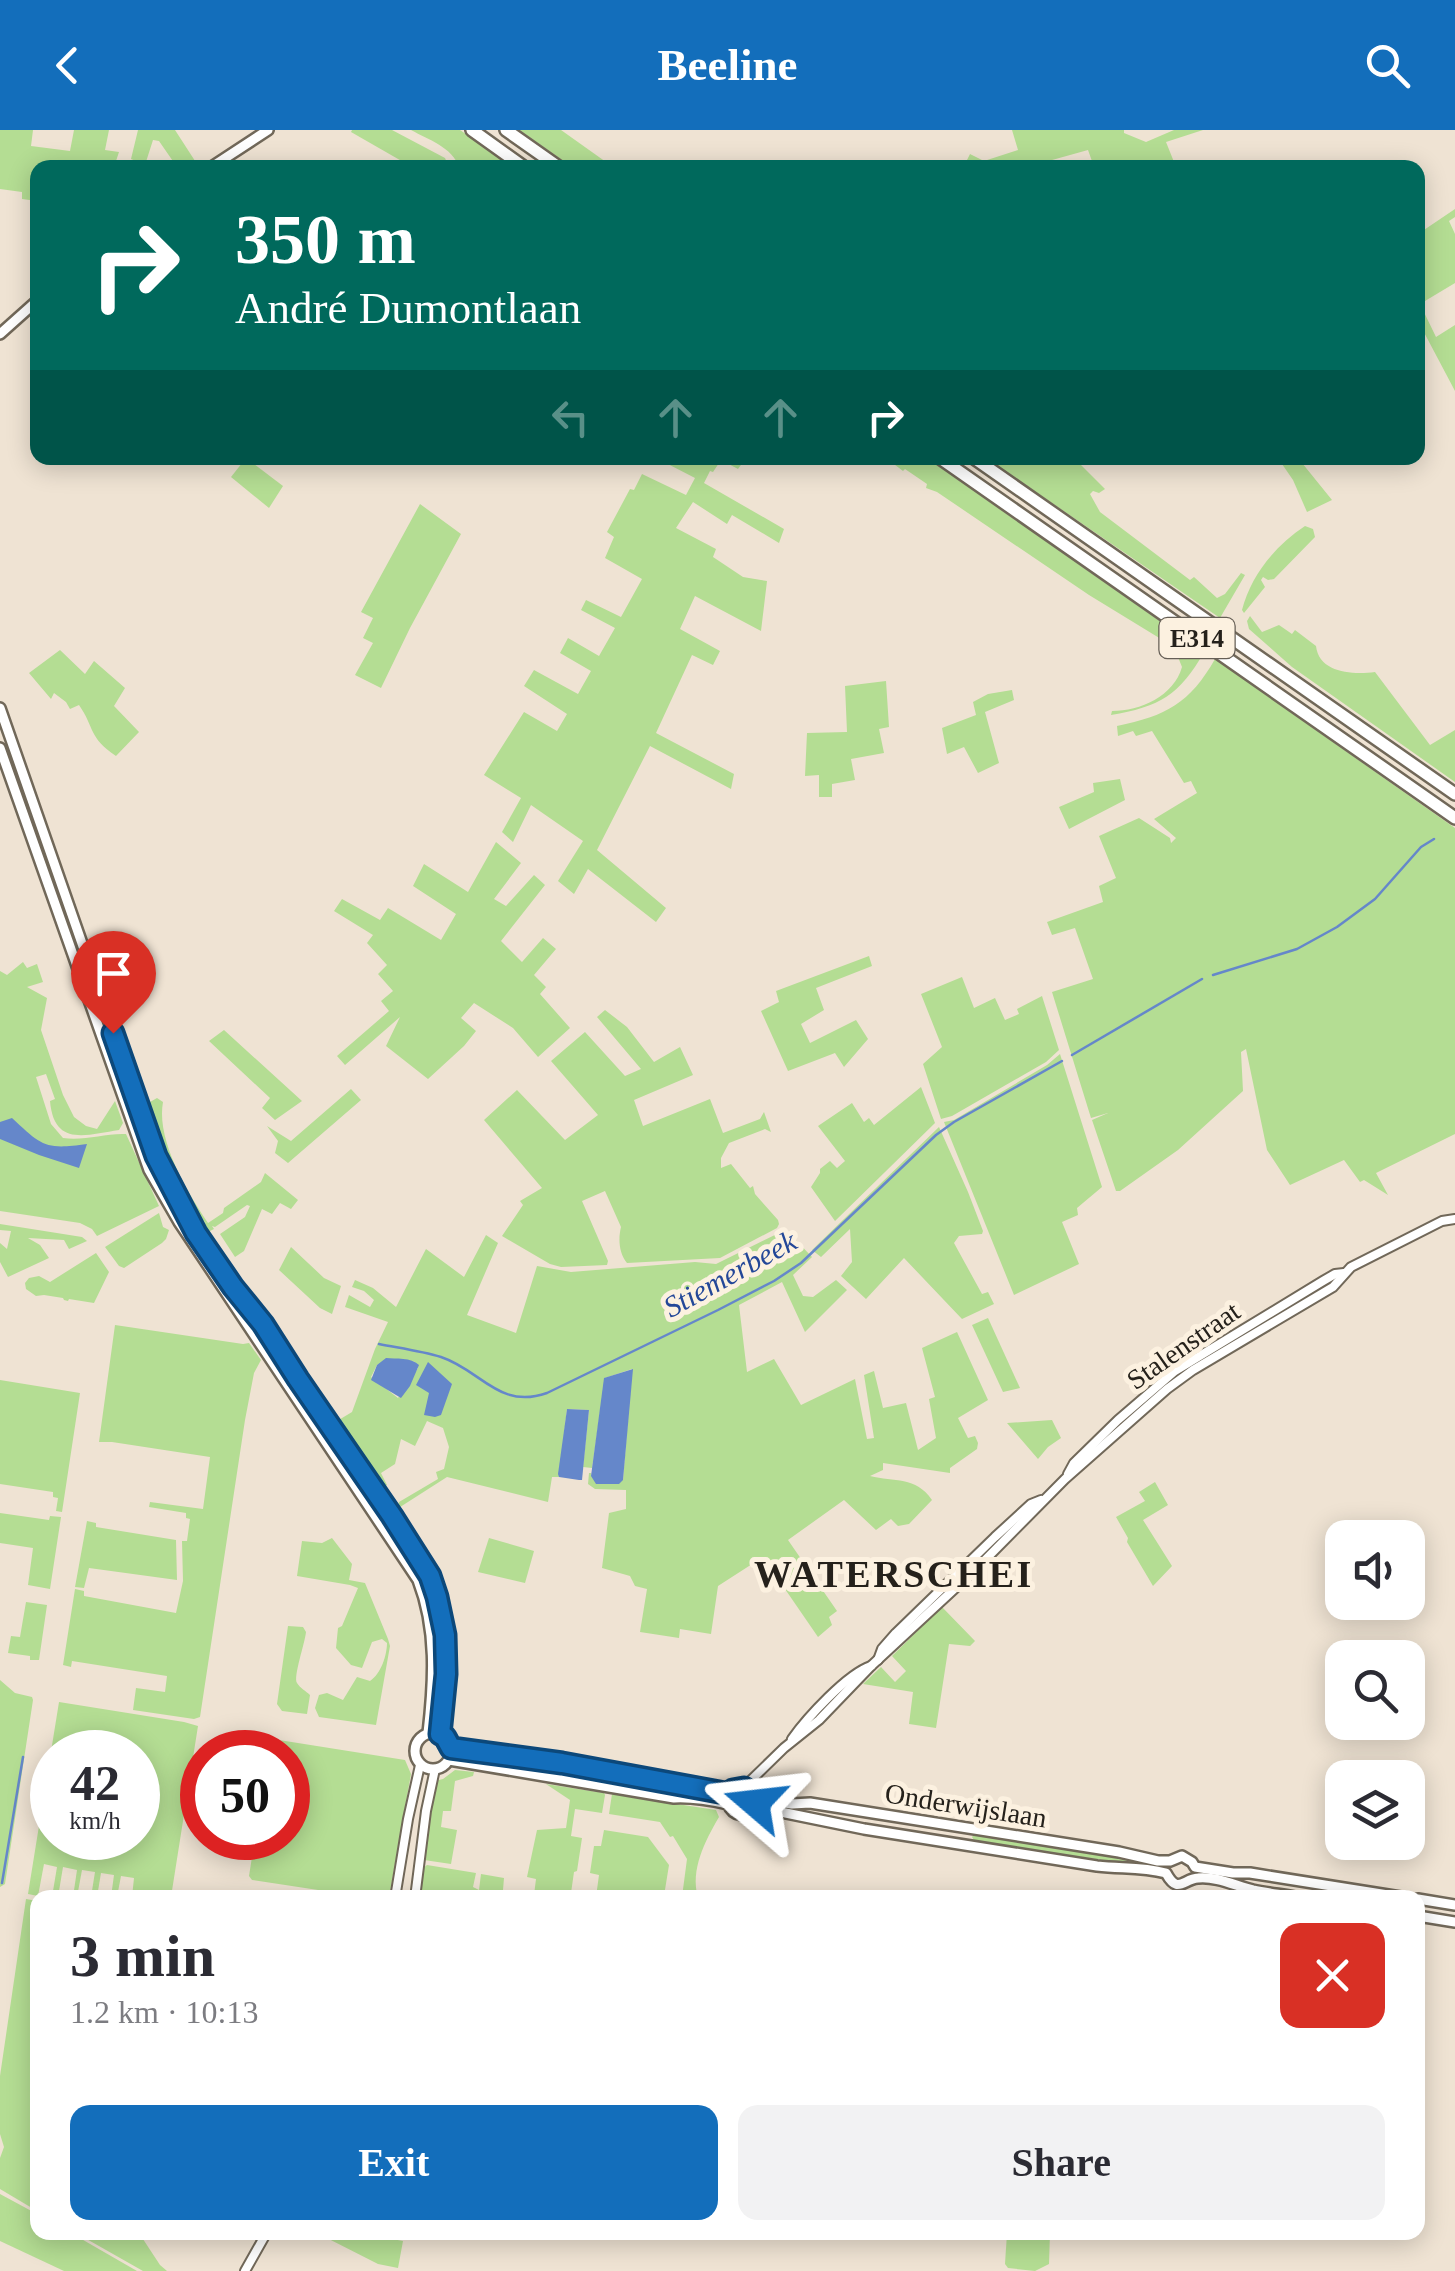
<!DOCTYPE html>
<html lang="en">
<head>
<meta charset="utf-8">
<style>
	body { margin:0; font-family:"Times New Roman",serif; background:#f2f2f3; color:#2b2b33; height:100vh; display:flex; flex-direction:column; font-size:38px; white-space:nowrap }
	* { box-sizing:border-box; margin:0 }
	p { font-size:32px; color:#7c7c81 }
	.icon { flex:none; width:55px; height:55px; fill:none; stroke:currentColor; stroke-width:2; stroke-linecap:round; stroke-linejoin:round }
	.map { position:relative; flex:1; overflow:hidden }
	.details { position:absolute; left:30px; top:1760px; width:1395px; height:350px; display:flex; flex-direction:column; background:#fff; border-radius:20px; box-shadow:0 5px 25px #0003 }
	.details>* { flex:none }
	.hud { position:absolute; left:30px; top:30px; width:1395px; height:305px; border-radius:20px; box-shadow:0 5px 25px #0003; background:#00695c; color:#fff; overflow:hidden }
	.fabs { position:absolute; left:1325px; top:1390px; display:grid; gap:20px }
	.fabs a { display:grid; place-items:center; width:100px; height:100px; border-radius:20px; background:#fff; box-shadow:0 5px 25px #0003; font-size:50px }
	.speed { position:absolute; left:30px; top:1600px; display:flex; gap:20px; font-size:50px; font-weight:700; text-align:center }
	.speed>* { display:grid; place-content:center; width:130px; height:130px; border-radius:50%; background:#fff; box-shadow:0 5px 25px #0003; line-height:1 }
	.speed small { font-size:25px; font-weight:400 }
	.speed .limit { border:15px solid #d22; background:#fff; color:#111 }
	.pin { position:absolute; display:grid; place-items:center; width:85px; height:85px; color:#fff; margin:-102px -42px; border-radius:50% 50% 50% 0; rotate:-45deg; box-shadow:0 0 10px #0007 }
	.pin .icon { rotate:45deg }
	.me { position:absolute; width:110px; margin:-55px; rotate:287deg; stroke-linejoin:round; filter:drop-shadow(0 0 8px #0008) }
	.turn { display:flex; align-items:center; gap:35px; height:210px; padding:0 40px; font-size:45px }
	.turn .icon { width:130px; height:130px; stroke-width:2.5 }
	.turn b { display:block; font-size:70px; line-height:85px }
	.lanes { display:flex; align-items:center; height:95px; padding:0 40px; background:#0003; justify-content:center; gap:50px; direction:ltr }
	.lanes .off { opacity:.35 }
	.round { display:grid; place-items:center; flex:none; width:105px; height:105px; border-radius:20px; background:#f2f2f3 }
	.summary { display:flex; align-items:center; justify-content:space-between; height:170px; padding:0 40px }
	h1 { font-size:60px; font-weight:700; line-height:75px }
	.button { display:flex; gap:20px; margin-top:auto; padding:20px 40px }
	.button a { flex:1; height:115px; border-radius:20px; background:#136ebb; color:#fff; font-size:40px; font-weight:700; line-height:115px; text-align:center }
	.button a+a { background:#f2f2f3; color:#2b2b33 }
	header { display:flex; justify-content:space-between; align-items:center; height:130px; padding:0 40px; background:#136ebb; color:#fff; font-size:45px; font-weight:700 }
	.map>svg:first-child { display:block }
	.green { fill:#b4dd93; fill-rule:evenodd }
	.water { fill:#6587ca }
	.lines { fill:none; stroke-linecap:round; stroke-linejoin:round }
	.stream { stroke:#6587ca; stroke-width:2.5 }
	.tertiary-casing { stroke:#716859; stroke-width:12 }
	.secondary-casing { stroke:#716859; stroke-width:14 }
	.motorway-casing { stroke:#716859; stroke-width:16 }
	.tertiary { stroke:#fff; stroke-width:8 }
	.secondary { stroke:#fff; stroke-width:9 }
	.motorway { stroke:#fff; stroke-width:11 }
	.route-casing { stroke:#0c487a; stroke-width:25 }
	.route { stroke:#136ebb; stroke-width:18 }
	.labels { text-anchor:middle; stroke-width:10; stroke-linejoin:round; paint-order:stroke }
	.shield { fill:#fcf1e0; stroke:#665f56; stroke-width:2.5 }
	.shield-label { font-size:25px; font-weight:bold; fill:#25211b }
	.street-label { font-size:28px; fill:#25211b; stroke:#fcf1e0 }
	.water-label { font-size:30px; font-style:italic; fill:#234798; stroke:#fcf1e0 }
	.district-label { font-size:38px; font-weight:bold; letter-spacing:2.5px; fill:#25211b; stroke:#fcf1e0 }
</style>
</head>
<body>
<header><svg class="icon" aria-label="back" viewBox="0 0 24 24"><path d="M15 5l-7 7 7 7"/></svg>Beeline<svg class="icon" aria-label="search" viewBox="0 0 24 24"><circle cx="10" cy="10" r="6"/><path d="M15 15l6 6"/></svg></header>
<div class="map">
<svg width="1455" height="2141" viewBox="0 0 1455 2141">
	<rect width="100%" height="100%" fill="#efe3d3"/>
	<!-- green -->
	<g class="green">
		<path d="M0,0H33L31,16L70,21L74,0H109L105,20L119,22L114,37L38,38L37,71L22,69V62L0,59Z"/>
		<path d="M138,0H175L197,34L192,37H177L159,11L153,10L145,35L131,29Z"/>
		<path d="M352,0H392L445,28L449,37H412L351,2Z"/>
		<path d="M411,0H460L513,37H459C452,17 429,10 411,0Z"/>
		<path d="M519,0H561L613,37H572Z"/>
		<path d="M1012,0H1124V3L1146,12L1174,0H1203L1166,12L1176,37H1085L1093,34L1088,20L1027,37L964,36L970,24L984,31L1018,20Z"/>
		<path d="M1455,79V87L1449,91L1455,104V153L1420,174L1436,207L1455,195V261L1418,191V104Z"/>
		<path d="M246,328L283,356L269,378L231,347Z"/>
		<path d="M664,328H746L738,339L721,330L713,342L710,341L704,353L784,399L779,413L732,385L727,394L693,372L676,398L716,419L713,427L743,447L767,451L761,501L695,466L680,499L720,521L713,535L692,525L656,603L734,644L731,659L650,616L597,720L666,778L656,792L588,739L574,764L558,751L583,711L531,675L513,712L502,702L521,668L484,645L524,582L557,601L567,584L524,556L534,540L578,564L591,541L560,523L568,508L599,526L615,498L581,480L586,470L621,487L642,449L605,428L614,407L607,402L630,359L634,360L642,344L686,365L695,348L662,331Z"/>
		<path d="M886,328H927L1204,522C1180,565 1159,577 1111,585L1112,581C1140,581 1174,566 1182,537L1174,517L1089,465L937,362L926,358L927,354L905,339L903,341Z"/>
		<path d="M986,328H1074L1105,359L1099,363L1093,361L1090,364L1100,382L1190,450L1194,447L1217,468L1225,464L1241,443L1245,445L1220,488Z"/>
		<path d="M1285,328H1298L1332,370L1307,382L1293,350L1282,334Z"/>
		<path d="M420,374L461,404L410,498L381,558L355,545L373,513L363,508L373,488L361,482Z"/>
		<path d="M1305,396L1313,399L1315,407L1274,449L1268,450L1263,447L1261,450L1265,457L1244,483L1242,480C1251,445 1275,416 1305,396Z"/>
		<path d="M1250,486L1262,502L1279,495L1292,504L1295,500L1316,516C1319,543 1353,545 1375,542L1430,615L1455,600V652L1292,537L1249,499L1247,491Z"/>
		<path d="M60,520L85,544L94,531L125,558L114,576L139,602L116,626C88,607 95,598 79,575L70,579L66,572L54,563L51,569L29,543Z"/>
		<path d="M1215,529L1455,698V1004L1376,1043L1388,1065L1364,1050L1360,1052L1344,1030L1290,1055L1267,1020L1246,919L1241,922L1243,961L1178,1020L1120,1061H1116L1092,990L1108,983L1091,988L1052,862L1093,849L1075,798L1052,805L1047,792L1103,772L1099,756L1116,748L1099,706L1139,688L1170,708L1171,713L1176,708L1154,689L1197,663L1191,651L1184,653L1152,601L1136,606L1133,601L1118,606L1117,596C1166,586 1190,573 1215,529Z"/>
		<path d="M886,551L889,597L879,599L884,623L851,629L855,650L832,654V667H819V645L805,646L807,603L847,602L845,556Z"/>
		<path d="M1012,560L1014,570L985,582L999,633L978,643L964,617L947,624L942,598L976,585L973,572L988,564Z"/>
		<path d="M1120,649L1125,670L1069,699L1059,677L1094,662L1093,653Z"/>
		<path d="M496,712L521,733L494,769L506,776L534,745L545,755L501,811L522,832L543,808L556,819L534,845L546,857L540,864L570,898L538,927L513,898L474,873L461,888L476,901L464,916L428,949L386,916L400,887L345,935L337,926L389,881L381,871L393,861L378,844L387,835L367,813L373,805L334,781L342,769L380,790L388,778L441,810L456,784L413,756L424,734L468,762Z"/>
		<path d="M869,826L872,836L816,858L824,880L801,894L810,913L856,890L868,909L844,937L835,923L788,941L761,881L779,872L776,861Z"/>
		<path d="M23,832L27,838L37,834L43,852L27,857L47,868L41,900L63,965L74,987L86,996L97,999L115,971L123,993L119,1000C86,1005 54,1017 50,971L55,969L46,944L36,947L51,994L63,1008C85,1011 105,1003 126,1004L159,1076L97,1106L92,1099L80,1093L0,1081V841L7,845Z"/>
		<path d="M962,847L974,878L995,868L1005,890L1019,884L1017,879L1042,866L1059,920L1046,932L952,986L941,989L923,934L942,917L921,864Z"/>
		<path d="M605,880L627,897L654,932L680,917L693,945L634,970L643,996L710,969L723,1003L760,989L764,982L771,1002L765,999L729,1013L721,1028V1038L731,1034L750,1058L753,1056L755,1064L778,1090L779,1094L777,1098L720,1128L627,1133C619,1123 618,1109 621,1097L605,1061L582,1071L608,1131L607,1135L561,1137L550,1134L502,1106L523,1075L520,1071L542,1058L484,990L517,960L565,1010L598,985L551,931L585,902L625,946L641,939L597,887Z"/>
		<path d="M224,900L302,971L275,990L262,978L270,968L209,911Z"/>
		<path d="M1060,924L1102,1057L1077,1078L1078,1085L1062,1092L1079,1134L1014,1165L944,992L954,990L1047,935Z"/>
		<path d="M921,957L935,993L835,1091L811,1057L820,1043V1039L830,1031L837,1038L845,1031L818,996L852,973L864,992L869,988L874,995Z"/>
		<path d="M351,959L361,970L288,1033L275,1023L278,1011L267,996L291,1011Z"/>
		<path d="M157,968L163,972C156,1010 187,1062 208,1093L223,1083L224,1078L261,1052L265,1043L298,1070L291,1079L280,1073L272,1084L262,1079L244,1121L235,1127L220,1104L245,1087L250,1076L247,1075L215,1097L212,1096L214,1099L210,1101L207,1100L210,1106L208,1109L233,1145H238L236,1150L201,1098L198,1090L207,1093L199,1089C188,1061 141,999 150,972Z"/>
		<path d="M939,997L968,1062L983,1101L982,1104L959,1106L954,1113L982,1164L988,1162L994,1174L962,1189L904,1128L866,1169L841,1146L852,1132L850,1099L821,1127L812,1120Z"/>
		<path d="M159,1083L163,1097L169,1100L166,1109L162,1113L124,1138L119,1136L105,1117Z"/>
		<path d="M0,1094L82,1107L87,1111L69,1119L64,1110L28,1108L40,1115L49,1128L8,1147L0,1132V1113L7,1119L11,1101L0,1100Z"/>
		<path d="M783,1101L790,1104L812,1127L793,1145L803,1166L813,1167L836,1150L847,1160L805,1202L782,1152L739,1175L747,1242L774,1229L801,1275L855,1249L867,1309L874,1308L864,1245L874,1241L883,1278L906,1273L918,1320L936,1308L929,1269L935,1267L922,1218L957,1202L988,1270L958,1288L968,1308L975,1306L978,1313L977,1319L950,1338V1343L883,1333V1340L870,1346C894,1352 916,1346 932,1370L909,1394L898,1396L891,1389L876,1400L844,1370L788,1410L837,1481L829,1487L832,1495L818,1507L763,1427L718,1456L711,1504L680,1499L679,1508L640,1502L647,1459L635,1456L630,1446L602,1438L609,1383L626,1379V1360L595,1359L588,1354L589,1343H591V1346L623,1350L632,1239L605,1248L592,1338L583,1337L589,1280L567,1279L559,1347H552L548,1372L447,1347L397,1379L399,1372L438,1349L436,1342L444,1339L449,1317L443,1298L427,1291L415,1316L401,1309L395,1334L381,1343L387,1355L382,1359L337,1291L352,1282L375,1219L388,1192L345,1177L349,1165L370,1177L374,1170L364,1161L352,1157L355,1150L373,1158L396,1177L426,1119L464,1147L486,1105L498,1113L467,1185L516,1203L537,1136L571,1142L695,1132L716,1134ZM401,1229L415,1232L418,1238L398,1268L371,1247L377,1235Z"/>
		<path d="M291,1117L324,1148L341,1156L332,1184L320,1178L279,1140Z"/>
		<path d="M96,1123L109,1142L94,1173L69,1169L68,1171L64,1170L63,1168L44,1165L36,1166L26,1159L25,1153L29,1148L39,1146L50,1152Z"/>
		<path d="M988,1188L1020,1258L1003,1262L972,1195Z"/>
		<path d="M115,1195L243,1214L249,1213L261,1230L254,1243L245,1290L200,1587L194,1589L133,1580L136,1558L165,1562L167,1546L72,1531L71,1537L63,1535L75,1459L84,1461V1466L176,1483L183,1451L182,1411H187L190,1389L186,1388V1383L149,1377L150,1372L203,1379L210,1327L112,1312H99Z"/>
		<path d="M0,1250L80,1263L62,1382L56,1381L58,1368L53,1367V1362L0,1354Z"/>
		<path d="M1052,1290L1061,1308L1048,1317L1038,1329L1007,1293Z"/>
		<path d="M333,1307C374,1367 435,1438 442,1512C444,1538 440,1565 439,1591L432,1590L438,1521L435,1495L427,1462L411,1431L329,1310Z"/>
		<path d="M1155,1352L1168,1375L1143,1390L1172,1436L1153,1456L1127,1412L1128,1408L1116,1387L1145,1371L1139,1362Z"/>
		<path d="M0,1383L49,1390L50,1386L61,1387L50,1459L28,1455L33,1418L0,1413Z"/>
		<path d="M87,1391L96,1393V1397L176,1410L177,1450L89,1438L84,1458L75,1457Z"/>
		<path d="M332,1408L352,1434L349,1450L365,1453L388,1509L390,1516L376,1595L319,1587L315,1578L319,1565L327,1563L343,1570L357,1547L370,1551C381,1544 387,1525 387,1513L382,1509L372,1512L362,1538L351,1535L336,1518L338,1498L342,1496L358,1458L350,1455L297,1446L302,1411L322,1413Z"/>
		<path d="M489,1408L534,1421L525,1453L478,1442Z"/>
		<path d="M26,1472L47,1475L39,1530H30V1526L8,1523L11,1506L20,1507Z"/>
		<path d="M942,1477L975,1511L970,1516L949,1514L936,1598L909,1594L913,1562L863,1554L881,1537L895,1552L906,1541L892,1526Z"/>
		<path d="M288,1496L303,1497L306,1502C305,1513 293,1547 297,1553C300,1558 306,1561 310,1565L307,1584L282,1581L277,1574Z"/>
		<path d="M0,1550L15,1563L32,1567L33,1570L5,1754L0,1757Z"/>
		<path d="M59,1572L184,1592L198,1596L171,1767H132L134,1748L121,1746L117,1767H111L114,1745L101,1743L97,1767H91L95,1742L82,1740L77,1767H73L77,1740L63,1737L58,1767H52L57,1737L44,1734L38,1766L28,1764ZM52,1622H138V1708H52Z"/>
		<path d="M279,1610L405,1630L411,1644L389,1767H364L252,1750L249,1746L255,1708H288V1622H269L271,1614Z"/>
		<path d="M464,1622L714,1663L713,1668L539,1640L462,1630Z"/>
		<path d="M455,1640L474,1642L473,1646L455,1651L451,1681H443L441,1697L457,1700L451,1734L424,1730L435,1651L443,1649Z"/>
		<path d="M546,1654L604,1663L605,1665L602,1683L575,1679L571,1706L582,1708L577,1741L574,1742L571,1763L562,1762L561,1768H418L423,1738L427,1735L476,1743L473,1757L479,1760L481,1744L504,1748L503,1760L534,1765L536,1749L527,1747L537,1700L566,1698L570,1670Z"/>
		<path d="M612,1664L716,1680L719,1687C705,1711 690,1740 698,1767H682L687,1729L673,1706L670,1707L660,1692L609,1684Z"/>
		<path d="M604,1700L648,1707L669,1735L664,1766L647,1763L646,1767H596L599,1745L590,1743L594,1716H601Z"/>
		<path d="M975,1703L1153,1733L1152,1737L975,1712L972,1707Z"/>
		<path d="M26,1769L38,1771L33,1798L38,1799L37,2081L0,2059V2028L4,2017L0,2004V1946Z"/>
		<path d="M0,2064L37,2084L38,2102L71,2103L137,2141H64L0,2111Z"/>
		<path d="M76,2103H139L160,2135L167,2141H143Z"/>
		<path d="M317,2103H370L371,2105L403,2111L398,2138L378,2134Z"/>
		<path d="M1050,2103L1049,2134L1035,2141L1008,2138L1005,2134L1007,2103Z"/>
	</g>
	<!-- water -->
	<g class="water">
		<path d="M12,988C42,1016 45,1020 87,1014L79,1038L39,1025L0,1009V992Z"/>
		<path d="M386,1228C396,1229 411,1227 419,1235L410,1256L401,1268L371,1250L377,1235Z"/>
		<path d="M428,1232L452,1254L441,1285L435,1287L424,1285L429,1263L416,1255Z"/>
		<path d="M633,1239L623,1350L619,1354H596L591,1346L604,1248Z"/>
		<path d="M567,1279L589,1280L582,1350H579L559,1347L558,1344Z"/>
	</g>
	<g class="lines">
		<!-- stream -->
		<g class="stream">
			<path d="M1213,845L1297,819L1337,797L1375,769L1421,717L1434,709"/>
			<path d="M1072,925L1202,849"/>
			<path d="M379,1214C399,1218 421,1221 441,1227C481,1240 499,1280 547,1263L718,1180L774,1151L801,1133L936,1005L954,992L1062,931"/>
			<path d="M2,1753L23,1627"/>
		</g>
		<defs>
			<g id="tertiary">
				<path d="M1068,1344L1074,1333L1118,1290L1175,1241L1323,1151L1335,1144L1344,1143"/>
				<path d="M878,1530L882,1519L896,1503L995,1407L1031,1374L1041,1370"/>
				<path d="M792,1609C807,1588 847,1544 871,1536"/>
				<path d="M743,1658L784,1618L819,1590L871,1536L978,1437L1065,1349L1167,1259L1193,1240L1333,1157L1351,1137L1442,1091L1455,1089"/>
				<path d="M395,1768L408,1689L420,1635"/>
				<path d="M415,1768L426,1681L435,1639"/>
				<path d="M245,2141L267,2102"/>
			</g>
			<g id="secondary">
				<path d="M210,38L268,0"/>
				<path d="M0,204L38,170"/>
				<path d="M0,578L156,1026L196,1103L233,1157L263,1194L392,1387L429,1446L437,1467L445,1505L446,1544L440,1604"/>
				<path d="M0,618L149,1040L179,1092L418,1450C437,1499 434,1551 428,1603"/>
				<circle cx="433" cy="1621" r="18"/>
				<path d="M451,1617L562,1633L730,1664L733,1660L743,1658L751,1661L755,1670"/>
				<path d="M449,1630L674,1668C693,1667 710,1670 728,1674C733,1686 745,1688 753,1678L766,1679L864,1699L1097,1736C1122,1739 1140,1736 1166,1743C1178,1765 1183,1749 1198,1748C1216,1746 1236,1756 1253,1760C1268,1763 1284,1765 1300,1768"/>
				<path d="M755,1669L792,1674L810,1673L1119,1722L1158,1731H1170L1182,1726L1192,1732L1195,1737L1233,1743H1250L1407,1768"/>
				<path d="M1418,1769L1455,1775"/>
				<path d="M1418,1786L1455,1792"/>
			</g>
			<g id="motorway">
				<path d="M472,0L525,38"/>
				<path d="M506,0L560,38"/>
				<path d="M940,328L1455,688"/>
				<path d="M974,328L1455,664"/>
			</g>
		</defs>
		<!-- tertiary casing -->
		<use href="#tertiary" class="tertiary-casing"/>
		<!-- secondary casing -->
		<use href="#secondary" class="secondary-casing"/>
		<!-- motorway casing -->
		<use href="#motorway" class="motorway-casing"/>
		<!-- tertiary -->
		<use href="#tertiary" class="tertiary"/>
		<!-- secondary -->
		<use href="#secondary" class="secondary"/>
		<!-- motorway -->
		<use href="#motorway" class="motorway"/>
	</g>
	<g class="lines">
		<defs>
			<path id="route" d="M113,903L156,1026L196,1103L233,1157L263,1194L298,1249L392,1386L430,1446L437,1467L445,1505L446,1544L440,1604L445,1607L451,1618L562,1633L730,1664L733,1660L744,1658L754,1665L755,1673"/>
		</defs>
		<!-- route casing -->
		<use href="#route" class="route-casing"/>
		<!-- route -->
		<use href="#route" class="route"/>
	</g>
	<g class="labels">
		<!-- shield labels -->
		<rect class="shield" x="1159.5" y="488" width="75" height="40" rx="8"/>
		<g class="shield-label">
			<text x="1197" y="517">E314</text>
		</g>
		<!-- street labels -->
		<g class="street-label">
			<text transform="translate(1183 1215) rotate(-35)" y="10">Stalenstraat</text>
			<text transform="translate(966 1675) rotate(9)" y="10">Onderwijslaan</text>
		</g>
		<!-- water labels -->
		<g class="water-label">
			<text transform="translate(730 1144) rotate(-29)" y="10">Stiemerbeek</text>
		</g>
		<!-- district labels -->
		<g class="district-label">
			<text x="894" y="1457">WATERSCHEI</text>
		</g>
	</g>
</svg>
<div class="fabs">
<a><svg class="icon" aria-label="sound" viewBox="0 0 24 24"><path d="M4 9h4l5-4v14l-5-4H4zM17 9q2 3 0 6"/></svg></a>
<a><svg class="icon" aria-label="search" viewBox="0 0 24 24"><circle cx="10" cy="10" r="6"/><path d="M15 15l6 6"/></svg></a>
<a><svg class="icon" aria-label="layers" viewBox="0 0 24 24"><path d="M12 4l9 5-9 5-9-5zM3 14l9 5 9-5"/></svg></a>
</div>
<div class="speed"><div>42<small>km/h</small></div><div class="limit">50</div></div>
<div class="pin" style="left:113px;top:903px;background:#d93025"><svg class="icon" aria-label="arrive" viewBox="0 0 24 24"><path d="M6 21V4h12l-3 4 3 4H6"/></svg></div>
<svg class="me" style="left:755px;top:1673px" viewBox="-20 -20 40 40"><path d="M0-17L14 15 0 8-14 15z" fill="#136ebb" stroke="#fff" stroke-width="4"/></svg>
<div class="hud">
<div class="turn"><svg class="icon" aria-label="right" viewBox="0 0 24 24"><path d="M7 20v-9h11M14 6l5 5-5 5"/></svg><div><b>350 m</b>André Dumontlaan</div></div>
<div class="lanes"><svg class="icon off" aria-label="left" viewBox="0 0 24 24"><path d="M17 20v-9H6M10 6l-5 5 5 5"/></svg><svg class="icon off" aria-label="ahead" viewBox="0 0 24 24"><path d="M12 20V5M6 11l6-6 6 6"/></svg><svg class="icon off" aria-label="ahead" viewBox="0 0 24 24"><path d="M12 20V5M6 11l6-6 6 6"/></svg><svg class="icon" aria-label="right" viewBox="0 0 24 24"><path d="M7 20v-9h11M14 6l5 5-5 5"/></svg></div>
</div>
<section class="details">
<div class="summary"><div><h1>3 min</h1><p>1.2 km · 10:13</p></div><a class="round" style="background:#d93025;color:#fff"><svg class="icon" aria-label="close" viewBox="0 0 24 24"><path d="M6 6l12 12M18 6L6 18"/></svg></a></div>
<div class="button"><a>Exit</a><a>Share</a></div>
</section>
</div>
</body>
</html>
